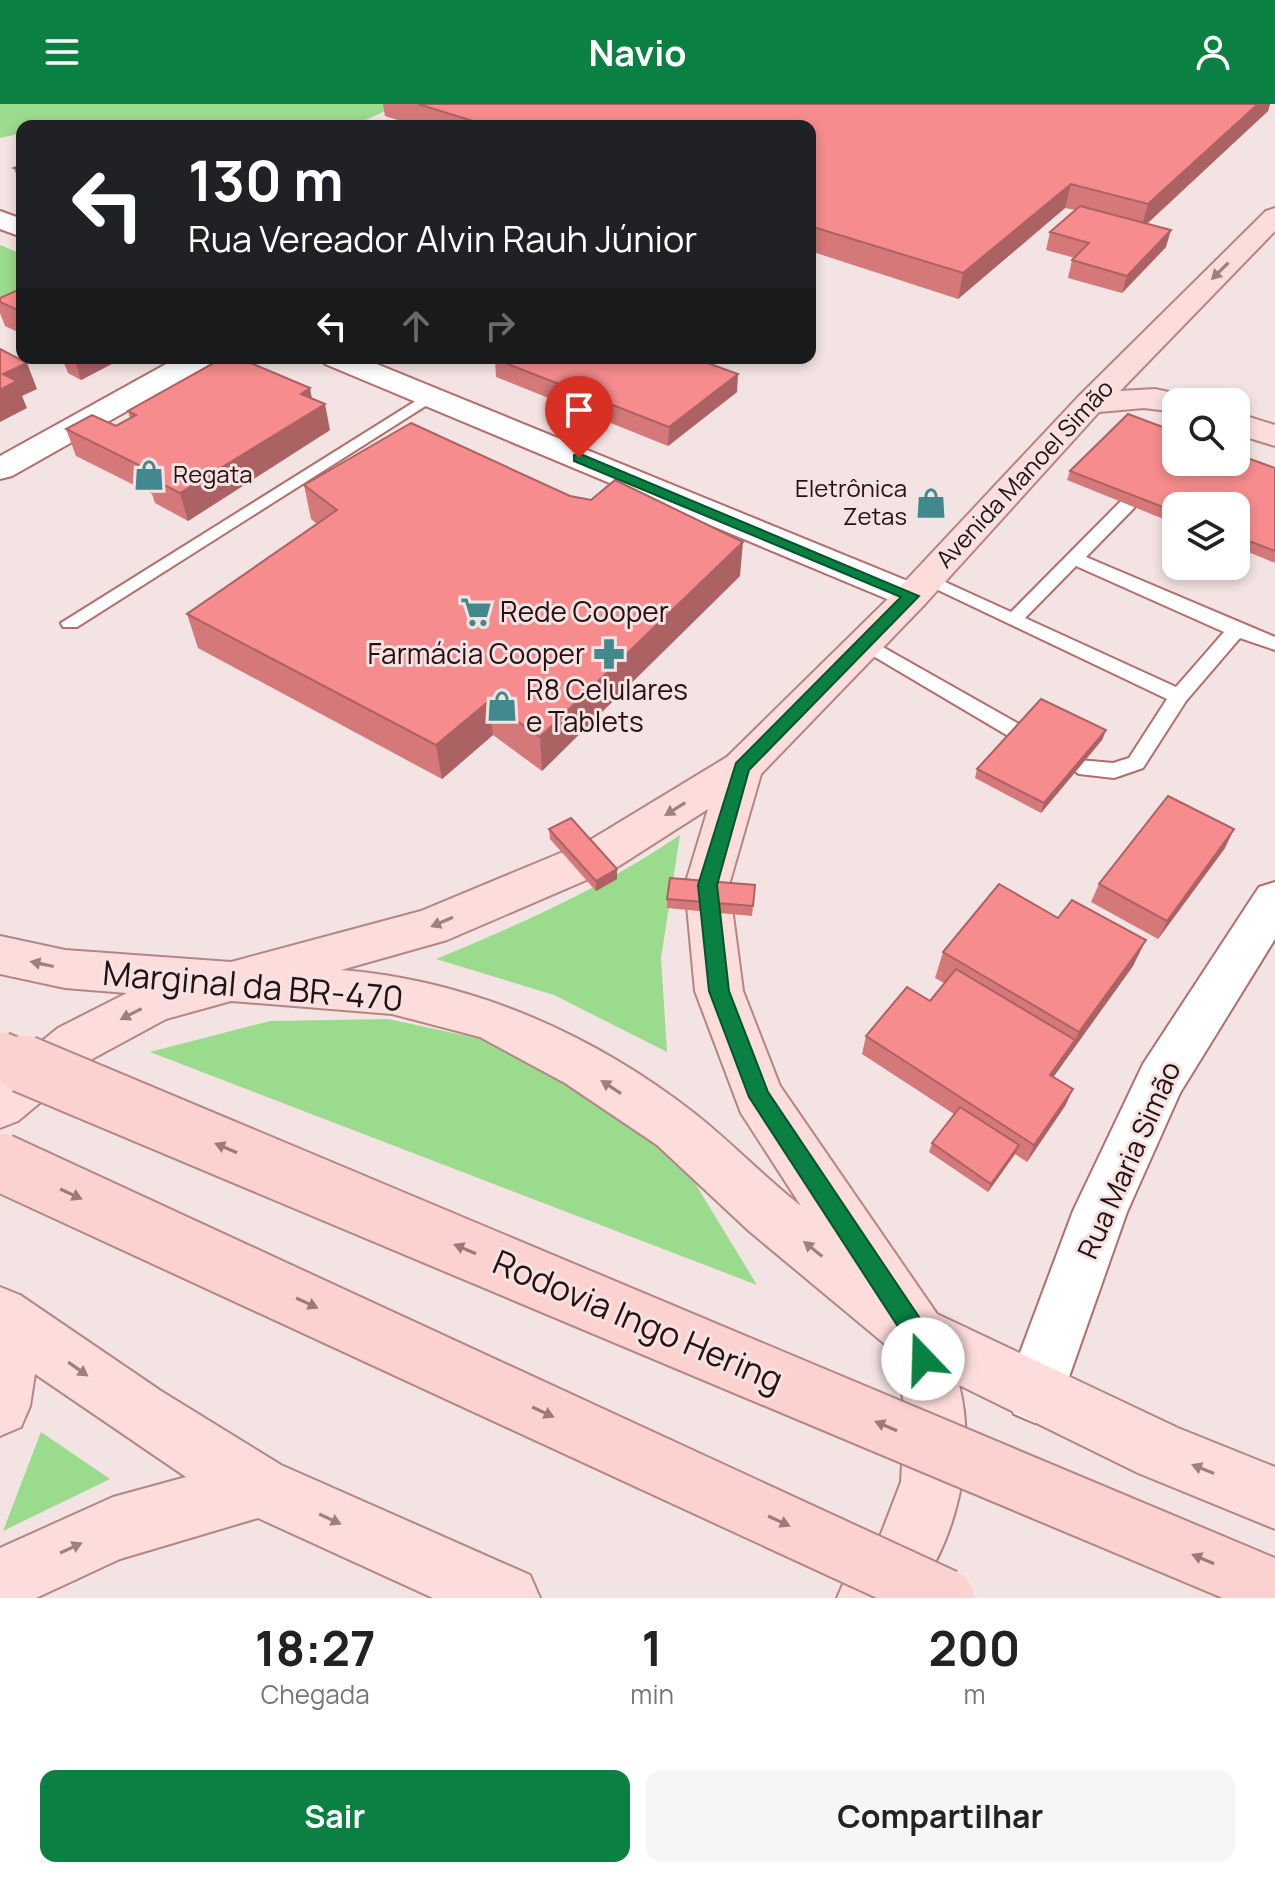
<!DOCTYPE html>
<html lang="pt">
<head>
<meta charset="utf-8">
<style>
	body { margin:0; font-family:Manrope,sans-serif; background:#f6f6f6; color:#222; height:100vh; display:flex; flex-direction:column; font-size:30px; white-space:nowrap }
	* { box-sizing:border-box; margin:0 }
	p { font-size:26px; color:#767676 }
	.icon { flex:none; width:44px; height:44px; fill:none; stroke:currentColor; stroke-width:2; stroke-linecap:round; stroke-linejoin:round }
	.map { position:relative; height:1494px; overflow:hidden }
	.panel { display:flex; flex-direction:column; background:#fff; flex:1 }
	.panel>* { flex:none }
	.hud { position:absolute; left:16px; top:16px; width:800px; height:244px; border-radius:16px; box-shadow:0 4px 12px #0003; background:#202124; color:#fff; overflow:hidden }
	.tools { position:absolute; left:1162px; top:284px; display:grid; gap:16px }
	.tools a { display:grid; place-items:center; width:88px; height:88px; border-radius:16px; background:#fff; box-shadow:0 4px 12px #0003; font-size:40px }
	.pin { position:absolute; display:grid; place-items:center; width:68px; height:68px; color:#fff; margin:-82px -34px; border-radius:50% 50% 50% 0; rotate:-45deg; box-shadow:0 0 8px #0007 }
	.pin .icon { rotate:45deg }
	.me { position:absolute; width:88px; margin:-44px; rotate:339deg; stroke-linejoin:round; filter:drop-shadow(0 0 6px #0008) }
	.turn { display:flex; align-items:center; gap:28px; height:168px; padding:0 40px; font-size:36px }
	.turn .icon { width:104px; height:104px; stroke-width:2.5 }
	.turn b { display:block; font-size:56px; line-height:68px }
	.lanes { display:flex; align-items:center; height:76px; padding:0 40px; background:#0003; justify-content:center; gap:40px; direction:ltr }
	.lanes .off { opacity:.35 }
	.eta { display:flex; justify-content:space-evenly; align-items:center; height:136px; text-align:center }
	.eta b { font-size:48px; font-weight:700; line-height:56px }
	.primary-button { display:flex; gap:16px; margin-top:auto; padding:16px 40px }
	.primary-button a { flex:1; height:92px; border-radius:16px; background:#0b8043; color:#fff; font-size:32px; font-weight:700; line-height:92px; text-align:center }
	.primary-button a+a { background:#f6f6f6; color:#222 }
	header { display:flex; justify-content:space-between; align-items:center; height:104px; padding:0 40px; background:#0b8043; color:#fff; font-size:36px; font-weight:700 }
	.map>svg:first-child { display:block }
	.green { fill:#9adb8d }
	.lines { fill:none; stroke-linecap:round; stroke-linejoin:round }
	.service-casing { stroke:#b36d6c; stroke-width:4 }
	.minor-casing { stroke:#b36d6c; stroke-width:4 }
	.tertiary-casing { stroke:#b36d6c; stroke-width:4 }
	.primary-casing { stroke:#b28685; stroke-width:4 }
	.service { fill:#fff; fill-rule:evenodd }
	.minor { fill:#fff; fill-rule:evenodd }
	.tertiary { fill:#fff; fill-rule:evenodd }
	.primary { fill:#fddddc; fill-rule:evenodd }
	.trunk-bridge-far1-casing { stroke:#b28685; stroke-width:48; stroke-linecap:butt }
	.trunk-bridge-casing { stroke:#b28685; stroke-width:61; stroke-linecap:butt }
	.trunk-bridge-far1 { stroke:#fcd2d0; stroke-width:44 }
	.trunk-bridge { stroke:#fcd2d0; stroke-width:57 }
	.wall { fill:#d47879 }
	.shaded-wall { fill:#ac6263 }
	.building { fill:#f68c8d; stroke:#ac6263; stroke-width:2 }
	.oneway { fill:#9e8080 }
	.oneway2 { fill:#9d7a79 }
	.route { fill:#0b8043; stroke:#07532c; stroke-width:2 }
	.labels { text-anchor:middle; stroke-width:6; stroke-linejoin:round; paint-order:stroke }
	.far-street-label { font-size:24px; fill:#290f0f; stroke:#f4e3e3 }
	.far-poi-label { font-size:24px; fill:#290f0f; stroke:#f4e3e3; text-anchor:start }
	.poi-label { font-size:28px; fill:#290f0f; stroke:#f4e3e3; text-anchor:start }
	.street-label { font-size:28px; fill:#290f0f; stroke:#f4e3e3 }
	.near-street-label { font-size:34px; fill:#290f0f; stroke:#f4e3e3 }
</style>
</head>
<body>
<header><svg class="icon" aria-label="menu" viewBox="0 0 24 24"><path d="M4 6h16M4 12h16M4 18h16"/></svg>Navio<svg class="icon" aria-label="person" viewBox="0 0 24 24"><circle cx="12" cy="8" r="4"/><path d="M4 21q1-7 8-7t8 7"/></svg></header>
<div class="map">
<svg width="1275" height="1494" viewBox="0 0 1275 1494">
	<rect width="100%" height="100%" fill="#f4e3e3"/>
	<!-- green -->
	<g class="green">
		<path d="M0,0H400L353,22H94C71,15 47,22 22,22V29L0,34Z"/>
		<path d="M0,141L22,150V190L0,200Z"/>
		<path d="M680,731L661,854L667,948L554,891L436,855C521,820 604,783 680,731Z"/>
		<path d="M388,915L500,939L602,991L690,1071L757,1181L150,948L270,917Z"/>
		<path d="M41,1328L110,1375L3,1427Z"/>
	</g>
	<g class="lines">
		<defs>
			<g id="service">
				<path d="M430,288L435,290V296L77,523H63L61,519Z"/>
				<path d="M1128,395L1134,396V404L1086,453L1275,533V546L1240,534L1186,597L1143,664L1114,674L1079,670L1069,663L1079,656L1113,659L1129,654L1167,595L917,476L926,470L932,472L1011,508L1122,396ZM1076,462L1224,528L1176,583L1025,514Z"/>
				<path d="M865,533L1024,623L1027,628L1024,633H1010L858,543L855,539L858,535Z"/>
			</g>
			<g id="minor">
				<path d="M177,254H214L210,260L12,372L0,375V352Z"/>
				<path d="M1275,778V835L1180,989L1127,1108L1056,1310L1035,1319L1014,1310L1005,1289L1073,1107L1143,960L1259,783Z"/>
			</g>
			<g id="tertiary">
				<path d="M0,107L22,115V133L0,125Z"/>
				<path d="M321,254H362L925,484L930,492L925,500L912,504L899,500L325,260Z"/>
			</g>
			<g id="primary">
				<path d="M1275,104V127L1120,287L1155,285L1187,292L1191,298H1176V308L1144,304L1099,308L925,500L761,670L729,781L743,887L780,982L937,1210L1178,1324L1275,1363V1425L1138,1369L959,1281C977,1350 956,1439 912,1494H837L847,1471L881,1430L901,1378L905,1303L892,1246L749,1127L657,1041L565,979L480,933L392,910L231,897L166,915L94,954L18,1017L0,1024V971L58,924L127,889L65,884L0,870V832L65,846L231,858L421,807L587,738L727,653L899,484L1078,293L1266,107ZM708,705L685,781L695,887L741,1009L801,1102C764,1073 731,1038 694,1009C593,930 470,876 341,866L447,836L619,762Z"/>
				<path d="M1236,309L1275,321V342L1236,330Z"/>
				<path d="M0,1183L20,1191L161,1287L281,1361L530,1471L540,1494H433L258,1414L120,1455L36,1494H0V1444L113,1393L186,1373L35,1270L30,1302L21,1323L0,1332Z"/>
			</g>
		</defs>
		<!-- service casing -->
		<use href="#service" class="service-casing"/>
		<!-- minor casing -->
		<use href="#minor" class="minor-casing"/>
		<!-- tertiary casing -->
		<use href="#tertiary" class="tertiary-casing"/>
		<!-- primary casing -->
		<use href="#primary" class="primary-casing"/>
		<!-- service -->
		<use href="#service" class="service"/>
		<!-- minor -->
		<use href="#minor" class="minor"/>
		<!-- tertiary -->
		<use href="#tertiary" class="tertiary"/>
		<!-- primary -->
		<use href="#primary" class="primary"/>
		<defs>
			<path id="trunk-bridge-far1" d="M0,950L29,962"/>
			<g id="trunk-bridge">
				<path d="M24,960L1275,1485"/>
				<path d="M0,1058L945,1494"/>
			</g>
		</defs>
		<!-- trunk-bridge-far1 casing -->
		<use href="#trunk-bridge-far1" class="trunk-bridge-far1-casing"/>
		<!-- trunk-bridge casing -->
		<use href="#trunk-bridge" class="trunk-bridge-casing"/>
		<!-- trunk-bridge-far1 -->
		<use href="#trunk-bridge-far1" class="trunk-bridge-far1"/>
		<!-- trunk-bridge -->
		<use href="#trunk-bridge" class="trunk-bridge"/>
	</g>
	<!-- wall -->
	<g class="wall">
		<path d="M383,0H1270L1268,7L1147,120L1166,143L1122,189L1068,174L1072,156L1075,154L1046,146L1050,128L1075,106L1065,104L958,195L810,147V22H417L385,12Z"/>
		<path d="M22,61V82L20,81L14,64Z"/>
		<path d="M22,184V230L5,222L0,209V194Z"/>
		<path d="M62,254H123L81,276L68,269Z"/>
		<path d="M495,255L737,288L668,342L496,273Z"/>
		<path d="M312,294L330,326L188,417L155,399L152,390L76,352L66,325L116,322L130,314L128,307Z"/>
		<path d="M1275,364V459L1236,443V402H1176V420L1067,376L1070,367Z"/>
		<path d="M304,381L740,472L542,667L493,631L442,675L198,544L187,510L317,420L311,415Z"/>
		<path d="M1106,626L1102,636L1041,709L975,674L977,665Z"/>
		<path d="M549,725L617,765V775L596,787L550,735Z"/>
		<path d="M1225,744L1158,835L1091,798L1099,780Z"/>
		<path d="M755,781L752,812L667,804V795Z"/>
		<path d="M943,848L1133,862L1053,973L1073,985L1065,1002L1027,1058L1015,1050L988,1088L929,1048L932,1039L954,1010L862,950L866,932L930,897L944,879L935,874Z"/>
	</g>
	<!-- shaded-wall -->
	<g class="shaded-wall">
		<path d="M1258,0H1270L1268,7L1141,125L1148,100Z"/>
		<path d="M1071,80L1065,104L958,195L963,169Z"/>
		<path d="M1171,126L1166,143L1122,189L1127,172Z"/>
		<path d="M74,254H123L81,276Z"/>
		<path d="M27,259L37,285L22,292L27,304L0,318V286L3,270Z"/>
		<path d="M738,270L737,288L668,342L669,323Z"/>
		<path d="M310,284L314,306L325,300L330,326L188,417L180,389L301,290Z"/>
		<path d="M743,438L740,472L542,667L540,633Z"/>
		<path d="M489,597L493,631L442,675L436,641Z"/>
		<path d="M1106,626L1102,636L1041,709L1044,699Z"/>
		<path d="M1234,725L1225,744L1158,835L1167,817Z"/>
		<path d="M617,765V775L596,787V777Z"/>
		<path d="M1146,836L1133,862L1042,989L1050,971L1075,936L1079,928Z"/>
		<path d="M1073,985L1065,1002L1027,1058L1034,1041Z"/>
		<path d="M1019,1041L1015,1050L988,1088L991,1080Z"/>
	</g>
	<!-- building -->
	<g class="building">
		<path d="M418,0H1258L1148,100L1071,80L963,169L810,122V22H489Z"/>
		<path d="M22,61V67L14,64Z"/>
		<path d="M1080,102L1171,126L1127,172L1072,156L1089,139L1050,128Z"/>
		<path d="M22,184V208L0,198V194Z"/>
		<path d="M0,245L27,259L3,270L17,277L0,286Z"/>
		<path d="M223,254H239L310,284L301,290L325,300L180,389L146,372L153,368L66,325L92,311L116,322L136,311L128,307Z"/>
		<path d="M496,254H694L738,270L669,323L495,255Z"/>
		<path d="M1128,310L1176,328V358H1236V350L1275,364V447L1236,432V402H1176V408L1070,367Z"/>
		<path d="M411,319L570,392L591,396L615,376L743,438L540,633L489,597L436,641L187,510L337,406L304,381Z"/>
		<path d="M1041,595L1106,626L1044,699L977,665Z"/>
		<path d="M1168,692L1234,725L1167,817L1099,780Z"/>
		<path d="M571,714L617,765L596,777L549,725Z"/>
		<path d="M670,774L755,781L753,802L667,795Z"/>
		<path d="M999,780L1058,814L1072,796L1146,836L1079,928L943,848Z"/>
		<path d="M956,865L1075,936L1050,971L1073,985L1034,1041L866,932L907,883L930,897Z"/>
		<path d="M960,1003L1019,1041L991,1080L932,1039Z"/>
	</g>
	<!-- one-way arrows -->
	<defs><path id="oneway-solid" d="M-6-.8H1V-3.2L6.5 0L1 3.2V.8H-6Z" transform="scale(2)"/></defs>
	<g class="oneway">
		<use href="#oneway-solid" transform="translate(1220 167) rotate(135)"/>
		<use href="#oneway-solid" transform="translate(675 705) rotate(148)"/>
		<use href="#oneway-solid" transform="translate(442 818) rotate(157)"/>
		<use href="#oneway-solid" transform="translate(42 860) rotate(-168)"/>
		<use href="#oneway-solid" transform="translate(131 910) rotate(153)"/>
		<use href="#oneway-solid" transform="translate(611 983) rotate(-147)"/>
		<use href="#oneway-solid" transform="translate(813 1145) rotate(-141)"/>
		<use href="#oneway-solid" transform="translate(78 1265) rotate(35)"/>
		<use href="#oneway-solid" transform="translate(1203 1365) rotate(-158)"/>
		<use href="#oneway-solid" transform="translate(330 1415) rotate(25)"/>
		<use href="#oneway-solid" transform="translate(71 1444) rotate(-25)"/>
	</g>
	<g class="oneway2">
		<use href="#oneway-solid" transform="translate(226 1044) rotate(-157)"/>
		<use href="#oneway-solid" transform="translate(71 1090) rotate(25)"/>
		<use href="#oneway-solid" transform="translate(465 1145) rotate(-157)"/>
		<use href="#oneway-solid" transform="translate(307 1199) rotate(25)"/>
		<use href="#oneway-solid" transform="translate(543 1308) rotate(25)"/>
		<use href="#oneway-solid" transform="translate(886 1322) rotate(-157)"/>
		<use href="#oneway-solid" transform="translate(779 1417) rotate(25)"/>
		<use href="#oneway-solid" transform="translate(1203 1455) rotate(-157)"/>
	</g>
	<!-- route -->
	<path class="route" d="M574,351H583L919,492L749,666L717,781L729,887L768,988L925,1222L935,1255L932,1263L923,1267L914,1263L906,1235L749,993L709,887L698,781L736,659L901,493L574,357Z"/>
	<!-- icons -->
	<defs>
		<symbol id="shop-bare" viewBox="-9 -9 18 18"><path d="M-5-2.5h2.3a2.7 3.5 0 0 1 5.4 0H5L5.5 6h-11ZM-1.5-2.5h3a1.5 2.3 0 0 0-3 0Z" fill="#41898d" stroke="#f4e3e3" stroke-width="2.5" paint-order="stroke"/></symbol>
		<symbol id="supermarket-bare" viewBox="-9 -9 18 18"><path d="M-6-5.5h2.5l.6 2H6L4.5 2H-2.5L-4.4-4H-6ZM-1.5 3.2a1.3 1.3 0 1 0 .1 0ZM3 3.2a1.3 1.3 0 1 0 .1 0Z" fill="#41898d" stroke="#f4e3e3" stroke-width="2.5" paint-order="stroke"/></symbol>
		<symbol id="pharmacy-bare" viewBox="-9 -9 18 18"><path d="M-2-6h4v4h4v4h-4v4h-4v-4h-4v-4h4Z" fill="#41898d" stroke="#f4e3e3" stroke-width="2.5" paint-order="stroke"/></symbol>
	</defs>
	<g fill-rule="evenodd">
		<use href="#shop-bare" x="127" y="349" width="44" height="44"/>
		<use href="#shop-bare" x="909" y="377" width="44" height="44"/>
		<use href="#supermarket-bare" x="454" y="486" width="44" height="44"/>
		<use href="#pharmacy-bare" x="587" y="528" width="44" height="44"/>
		<use href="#shop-bare" x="480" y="580" width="44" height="44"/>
	</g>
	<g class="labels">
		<!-- far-street labels -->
		<g class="far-street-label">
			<text transform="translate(1025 370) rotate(-47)" y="8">Avenida Manoel Simão</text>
		</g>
		<!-- far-poi labels -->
		<g class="far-poi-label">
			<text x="173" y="379">Regata</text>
			<text x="907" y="393" text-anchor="end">Eletrônica<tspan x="907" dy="28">Zetas</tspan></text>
		</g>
		<!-- poi labels -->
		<g class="poi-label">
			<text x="500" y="518">Rede Cooper</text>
			<text x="585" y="560" text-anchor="end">Farmácia Cooper</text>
			<text x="526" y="596">R8 Celulares<tspan x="526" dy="32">e Tablets</tspan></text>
		</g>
		<!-- street labels -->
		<g class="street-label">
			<text transform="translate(1129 1056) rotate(-66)" y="10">Rua Maria Simão</text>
		</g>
		<!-- near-street labels -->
		<g class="near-street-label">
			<text transform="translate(253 882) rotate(5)" y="12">Marginal da BR-470</text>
			<text transform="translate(638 1217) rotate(23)" y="12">Rodovia Ingo Hering</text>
		</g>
	</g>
</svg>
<div class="tools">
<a><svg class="icon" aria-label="search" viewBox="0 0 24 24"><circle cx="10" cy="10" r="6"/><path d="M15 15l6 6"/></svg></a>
<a><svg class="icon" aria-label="layers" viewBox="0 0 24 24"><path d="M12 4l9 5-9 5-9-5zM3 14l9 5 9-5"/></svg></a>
</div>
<div class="pin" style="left:579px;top:354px;background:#d93025"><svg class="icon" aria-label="arrive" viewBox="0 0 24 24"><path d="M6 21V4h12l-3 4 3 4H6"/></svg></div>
<svg class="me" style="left:923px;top:1255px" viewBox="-20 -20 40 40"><circle r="19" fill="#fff"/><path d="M0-13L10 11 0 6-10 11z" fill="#0b8043"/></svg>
<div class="hud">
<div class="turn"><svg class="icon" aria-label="left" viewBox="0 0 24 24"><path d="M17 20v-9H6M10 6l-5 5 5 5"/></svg><div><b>130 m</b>Rua Vereador Alvin Rauh Júnior</div></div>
<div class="lanes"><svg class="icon" aria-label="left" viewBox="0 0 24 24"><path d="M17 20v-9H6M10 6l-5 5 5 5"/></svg><svg class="icon off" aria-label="ahead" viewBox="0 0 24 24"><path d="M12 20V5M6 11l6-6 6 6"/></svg><svg class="icon off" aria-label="right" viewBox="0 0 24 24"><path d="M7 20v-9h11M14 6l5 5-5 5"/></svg></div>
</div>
</div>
<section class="panel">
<div class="eta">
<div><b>18:27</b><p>Chegada</p></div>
<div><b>1</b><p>min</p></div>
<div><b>200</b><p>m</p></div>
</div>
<div class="primary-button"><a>Sair</a><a>Compartilhar</a></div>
</section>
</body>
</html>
